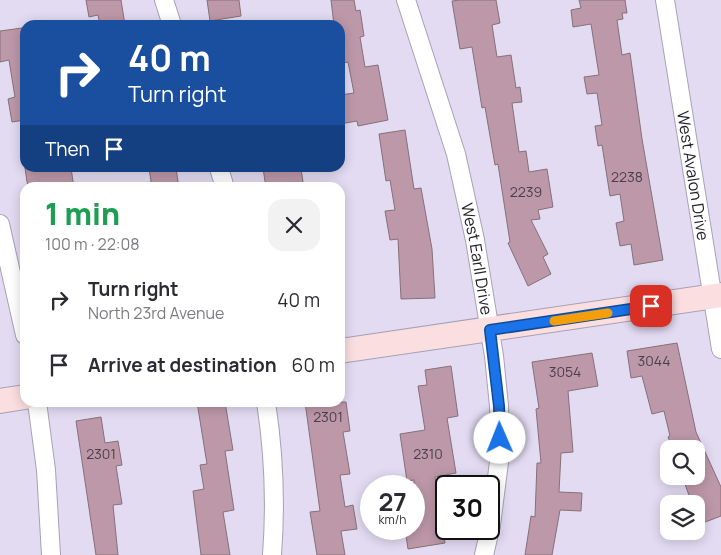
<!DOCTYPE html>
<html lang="en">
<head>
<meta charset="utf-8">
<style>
	body { margin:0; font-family:Manrope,sans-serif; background:#f2f2f3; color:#2b2b33; height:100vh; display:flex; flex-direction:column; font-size:19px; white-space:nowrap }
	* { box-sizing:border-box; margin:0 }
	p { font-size:16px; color:#7c7c81 }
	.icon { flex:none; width:28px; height:28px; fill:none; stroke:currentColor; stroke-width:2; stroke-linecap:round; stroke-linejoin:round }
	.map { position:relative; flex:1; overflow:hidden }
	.details { position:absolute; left:20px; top:182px; width:325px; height:225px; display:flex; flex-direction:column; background:#fff; border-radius:15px; box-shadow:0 2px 12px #0003 }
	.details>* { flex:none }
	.guide { position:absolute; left:20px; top:20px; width:325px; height:152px; border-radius:15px; box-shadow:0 2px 12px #0003; background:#1a4fa0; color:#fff; overflow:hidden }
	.controls { position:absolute; left:660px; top:440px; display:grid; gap:10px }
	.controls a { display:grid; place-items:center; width:45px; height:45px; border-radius:10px; background:#fff; box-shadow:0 2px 12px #0003; font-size:25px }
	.speed { position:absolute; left:360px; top:475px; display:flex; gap:10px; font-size:25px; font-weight:700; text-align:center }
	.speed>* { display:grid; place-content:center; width:65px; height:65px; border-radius:50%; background:#fff; box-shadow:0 2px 12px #0003; line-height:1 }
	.speed small { font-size:12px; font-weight:400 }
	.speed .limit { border:2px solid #111; border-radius:8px; background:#fff; color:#111 }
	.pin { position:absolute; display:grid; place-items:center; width:42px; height:42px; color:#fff; margin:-21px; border-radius:10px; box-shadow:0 2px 8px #0006 }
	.me { position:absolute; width:55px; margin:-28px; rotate:359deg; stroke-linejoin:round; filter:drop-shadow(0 0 4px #0008) }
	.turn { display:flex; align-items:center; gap:18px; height:105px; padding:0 25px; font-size:22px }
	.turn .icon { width:65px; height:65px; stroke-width:2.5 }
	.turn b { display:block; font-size:35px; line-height:42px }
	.then { display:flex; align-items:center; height:48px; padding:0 25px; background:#0003; gap:10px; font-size:19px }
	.round { display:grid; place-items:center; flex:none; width:52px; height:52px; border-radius:15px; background:#f2f2f3 }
	.summary { display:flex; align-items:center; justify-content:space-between; height:85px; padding:0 25px }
	h1 { font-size:30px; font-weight:800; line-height:38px; color:#1e9e55 }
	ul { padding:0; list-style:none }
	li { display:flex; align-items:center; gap:15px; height:65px; padding:0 25px }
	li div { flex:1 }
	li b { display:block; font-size:19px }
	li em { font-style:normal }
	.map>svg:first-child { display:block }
	.building { fill:#bd98a8; stroke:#867079 }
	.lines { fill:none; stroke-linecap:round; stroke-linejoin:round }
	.street-casing { stroke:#a7a1b6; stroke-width:20 }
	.secondary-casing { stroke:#a7a1b6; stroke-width:26 }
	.street { stroke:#fff; stroke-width:18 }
	.secondary { stroke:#fbdee0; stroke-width:24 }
	.route-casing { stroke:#114b97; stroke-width:12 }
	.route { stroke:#1a73e8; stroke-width:9 }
	.slow { stroke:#f59e0b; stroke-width:9 }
	.labels { text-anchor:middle; stroke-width:4.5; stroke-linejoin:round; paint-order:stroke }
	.number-label { font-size:14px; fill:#4a3f49 }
	.street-label { font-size:16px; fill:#232129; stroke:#e2dbf2 }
</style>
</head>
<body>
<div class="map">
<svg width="721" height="555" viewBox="0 0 721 555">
	<rect width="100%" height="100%" fill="#e2dbf2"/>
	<!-- building -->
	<g class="building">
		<path d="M86,0H121L125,25H100L98,15L89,17Z"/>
		<path d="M207,0H239L241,16L210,21Z"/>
		<path d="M331,0H354L356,11L360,10L364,36L360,37L365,67L378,65L388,120L358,126L357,121L340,124V95L354,93L348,62L340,64V25H334Z"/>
		<path d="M460,0H496L500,23L492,25L497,57L511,55L516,88L520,87L522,102L512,103L519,152L526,151L529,172L547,169L553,207L538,210L540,219L531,220L548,254L543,257L551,274L528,286L508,243L510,242L498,164L495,165L485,107L482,108L472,47L460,49L452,1Z"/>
		<path d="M579,0H625L627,13H622L623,19L617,20L622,55L630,53L642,139L663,260L634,265L631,244L620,246L616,223L624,221L620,194L610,196L602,145L598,146L595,126L602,125L597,93L587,94L584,77L599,75L591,24L573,27L571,10L581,8Z"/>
		<path d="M22,28L25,45V120L12,122L8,99L15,97L9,60L0,62V31Z"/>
		<path d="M405,130L414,189L421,188L432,249L435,298L401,299L398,239L390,240L385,211L395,210L390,180L386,181L379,134Z"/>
		<path d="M25,168H71L74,188H28Z"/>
		<path d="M149,168H176L179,188H152Z"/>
		<path d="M263,168H288L289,171L301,169L304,188H266Z"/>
		<path d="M677,343L696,432L721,487V516L700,524L696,514V504H692L685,484L696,479V449H673L668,437L670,436L664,411L652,414L642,376L631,378L627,351Z"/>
		<path d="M592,353L598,386L568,391L573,452L561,453L559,492L582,493L581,511L560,510L552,555H525L531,516L535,517L537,463H541L536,409L539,408L532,362Z"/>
		<path d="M451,366L458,416L447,418L456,473L435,477L445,543L408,549L405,529H414V480L407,481L400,434L425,430L418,386L427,385L425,370Z"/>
		<path d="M197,402H225L233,450L225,451L234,510L223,512L230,555H201L193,491L204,489L200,465L207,464Z"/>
		<path d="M305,402H346L350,431L343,432L350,474L340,475L345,507L353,505L357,529L341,531L345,555H317L310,512L320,511Z"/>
		<path d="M101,417L105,443L118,441L122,465L116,466L122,504L113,505L118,555H96L76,421Z"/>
	</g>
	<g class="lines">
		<defs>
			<g id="street">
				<path d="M164,0L172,25"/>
				<path id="s1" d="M406,0L456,154L475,240L494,356L499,406L500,454L491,525L484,555"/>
				<path id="s2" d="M665,0L721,349"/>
				<path d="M219,168L225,188"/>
				<path d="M0,224L25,335"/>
				<path d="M37,402L46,470L51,555"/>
				<path d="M266,402C274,454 276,503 272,555"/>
			</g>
			<g id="secondary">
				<path d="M340,351L721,295"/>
				<path d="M0,401L25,397"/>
			</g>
		</defs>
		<!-- street casing -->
		<use href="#street" class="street-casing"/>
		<!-- secondary casing -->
		<use href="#secondary" class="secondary-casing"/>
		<!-- street -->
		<use href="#street" class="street"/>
		<!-- secondary -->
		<use href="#secondary" class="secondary"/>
	</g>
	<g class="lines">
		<defs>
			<path id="route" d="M500,438L499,406L490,330L651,306"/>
		</defs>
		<!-- route casing -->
		<use href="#route" class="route-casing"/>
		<!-- route -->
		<use href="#route" class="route"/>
		<!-- slow -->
		<path class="slow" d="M554,321L608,313"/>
	</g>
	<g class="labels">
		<!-- number labels -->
		<g class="number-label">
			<text x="627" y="182">2238</text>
			<text x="526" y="197">2239</text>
			<text x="654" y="366">3044</text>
			<text x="565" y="377">3054</text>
			<text x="328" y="422">2301</text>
			<text x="101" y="459">2301</text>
			<text x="428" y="459">2310</text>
		</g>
		<!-- street labels -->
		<g class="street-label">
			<text dy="6" stroke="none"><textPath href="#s2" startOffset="178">West Avalon Drive</textPath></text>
			<text dy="6" stroke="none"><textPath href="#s1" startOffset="269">West Earll Drive</textPath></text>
		</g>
	</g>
</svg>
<div class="controls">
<a><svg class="icon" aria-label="search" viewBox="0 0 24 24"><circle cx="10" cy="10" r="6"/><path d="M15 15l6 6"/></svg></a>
<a><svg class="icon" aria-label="layers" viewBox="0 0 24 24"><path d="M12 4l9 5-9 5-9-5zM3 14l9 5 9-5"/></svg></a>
</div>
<div class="speed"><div>27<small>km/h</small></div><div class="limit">30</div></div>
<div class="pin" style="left:651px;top:306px;background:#d93025"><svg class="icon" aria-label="arrive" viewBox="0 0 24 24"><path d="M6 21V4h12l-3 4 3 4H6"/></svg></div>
<svg class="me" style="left:500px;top:438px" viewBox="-20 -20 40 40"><circle r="19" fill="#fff"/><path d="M0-13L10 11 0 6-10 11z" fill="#1a73e8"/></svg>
<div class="guide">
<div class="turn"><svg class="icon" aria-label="right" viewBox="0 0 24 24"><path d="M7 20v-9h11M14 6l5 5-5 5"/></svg><div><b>40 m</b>Turn right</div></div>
<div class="then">Then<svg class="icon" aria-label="arrive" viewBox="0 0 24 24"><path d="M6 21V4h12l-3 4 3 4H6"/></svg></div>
</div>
<section class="details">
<div class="summary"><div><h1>1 min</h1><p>100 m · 22:08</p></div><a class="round"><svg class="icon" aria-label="close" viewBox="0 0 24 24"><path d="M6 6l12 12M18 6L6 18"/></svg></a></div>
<ul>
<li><svg class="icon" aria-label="right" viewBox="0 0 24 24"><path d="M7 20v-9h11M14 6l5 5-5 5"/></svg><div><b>Turn right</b><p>North 23rd Avenue</p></div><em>40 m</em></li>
<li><svg class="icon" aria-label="arrive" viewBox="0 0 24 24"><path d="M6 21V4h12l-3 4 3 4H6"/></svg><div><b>Arrive at destination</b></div><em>60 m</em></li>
</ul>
</section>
</div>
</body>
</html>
